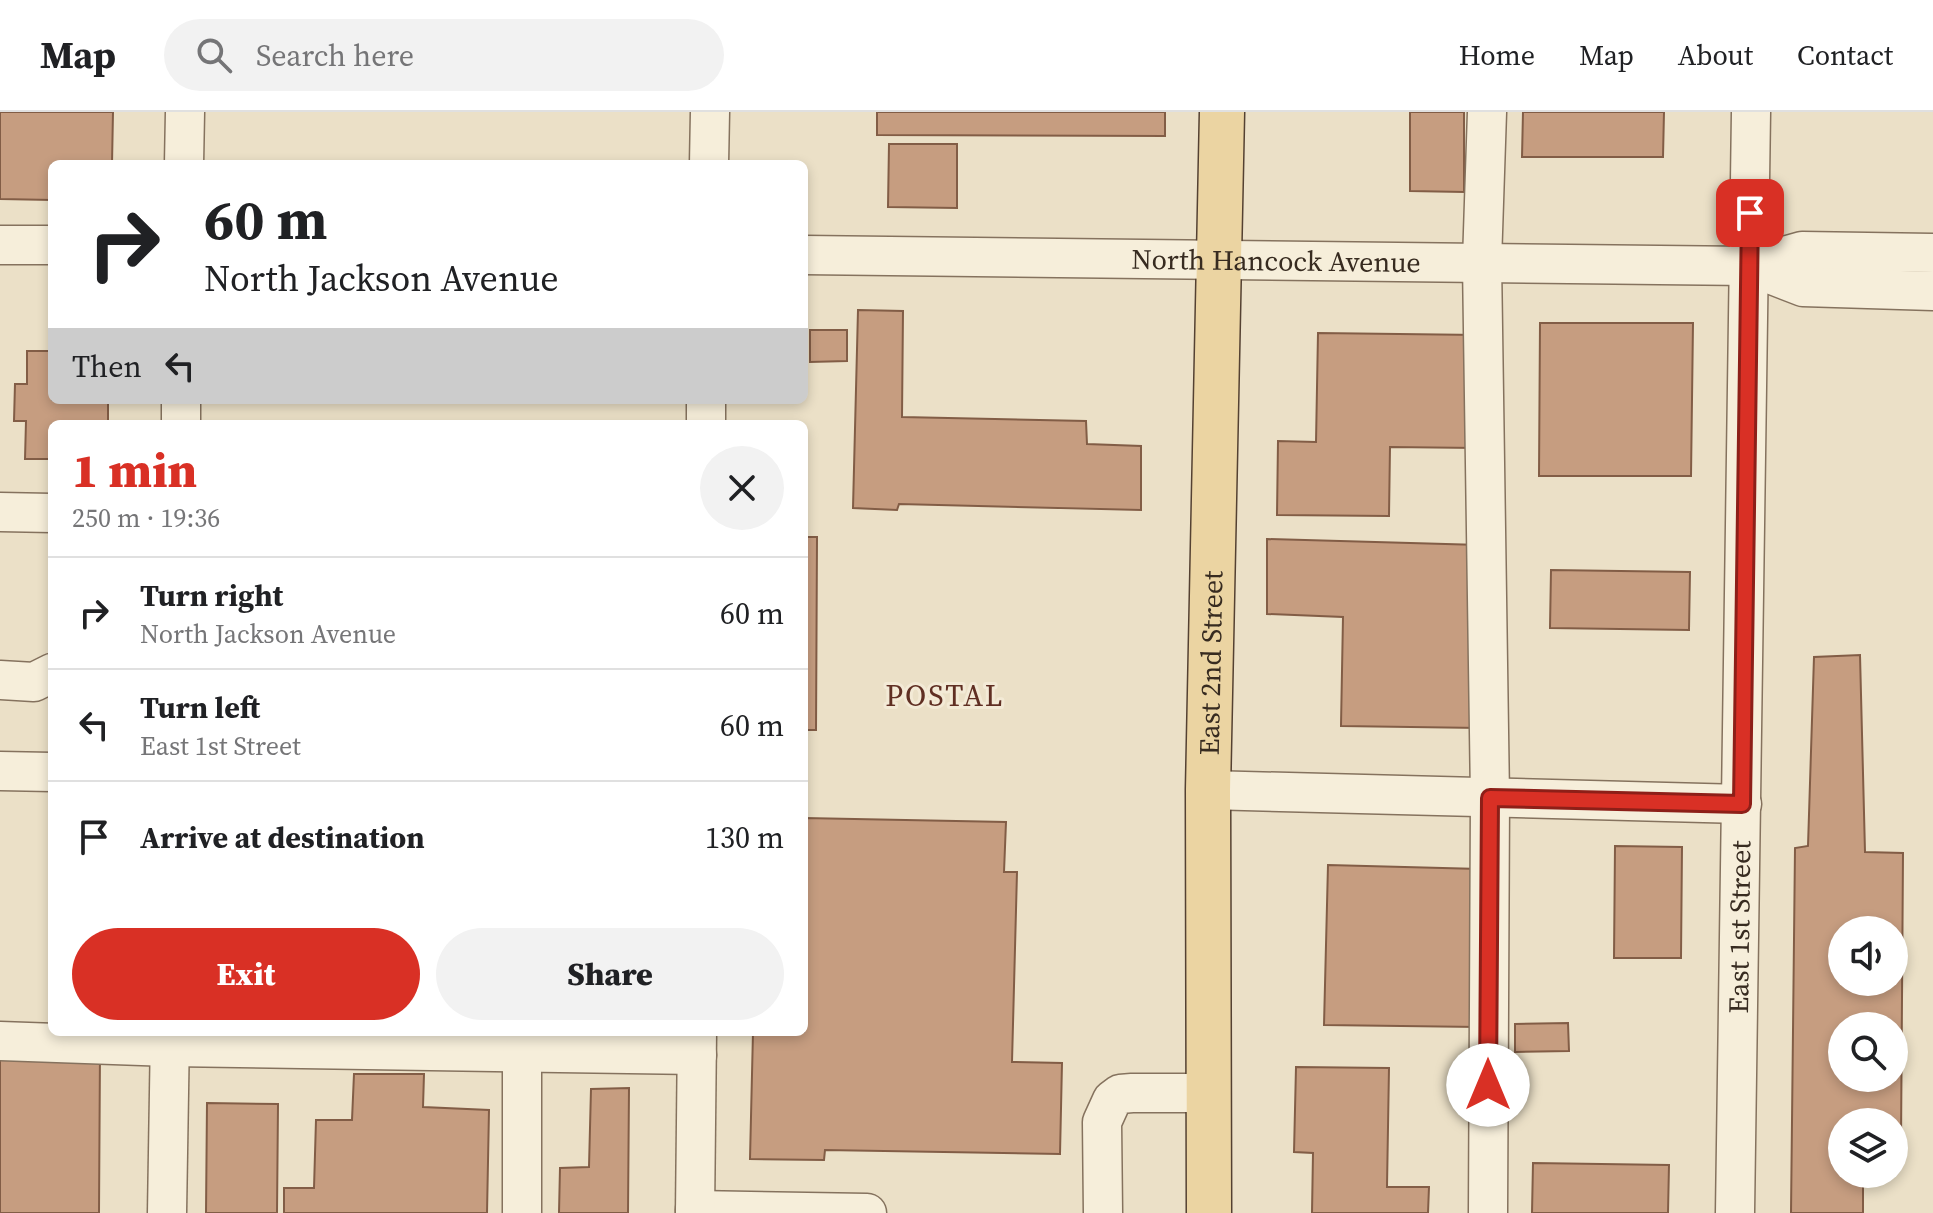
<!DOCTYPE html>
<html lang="en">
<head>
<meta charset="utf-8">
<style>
	body { margin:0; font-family:"Source Serif 4",serif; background:#f2f2f2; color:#202124; height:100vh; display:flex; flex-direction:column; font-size:30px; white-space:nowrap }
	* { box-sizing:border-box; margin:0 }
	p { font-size:26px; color:#757577 }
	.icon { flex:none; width:44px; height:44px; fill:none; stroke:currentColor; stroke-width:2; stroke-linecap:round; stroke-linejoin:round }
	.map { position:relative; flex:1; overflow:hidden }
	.side { position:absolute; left:48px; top:308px; width:760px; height:616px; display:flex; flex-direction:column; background:#fff; border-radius:12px; box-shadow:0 4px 12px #0003 }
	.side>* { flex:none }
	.banner { position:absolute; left:48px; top:48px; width:760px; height:244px; border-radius:12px; box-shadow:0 4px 12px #0003; background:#fff; color:#202124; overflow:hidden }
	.controls { position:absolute; left:1828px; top:804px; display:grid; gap:16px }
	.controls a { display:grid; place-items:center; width:80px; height:80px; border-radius:50%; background:#fff; box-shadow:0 4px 12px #0003; font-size:40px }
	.pin { position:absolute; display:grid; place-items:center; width:68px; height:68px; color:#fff; margin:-34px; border-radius:16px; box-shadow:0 4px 12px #0006 }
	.me { position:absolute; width:88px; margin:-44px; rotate:0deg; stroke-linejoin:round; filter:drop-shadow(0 0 6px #0008) }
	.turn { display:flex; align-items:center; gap:28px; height:168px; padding:0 24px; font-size:36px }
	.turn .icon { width:104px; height:104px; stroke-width:2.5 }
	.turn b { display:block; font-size:56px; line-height:68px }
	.then { display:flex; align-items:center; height:76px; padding:0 24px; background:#0003; gap:16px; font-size:30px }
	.round { display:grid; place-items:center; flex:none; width:84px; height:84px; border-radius:42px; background:#f2f2f2 }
	.head { display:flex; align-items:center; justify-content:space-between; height:136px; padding:0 24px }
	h1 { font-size:48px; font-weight:800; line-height:60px; color:#d93025 }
	.button { display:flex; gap:16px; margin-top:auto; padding:16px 24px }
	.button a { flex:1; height:92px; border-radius:48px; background:#d93025; color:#fff; font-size:32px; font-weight:800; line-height:92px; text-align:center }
	.button a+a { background:#f2f2f2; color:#202124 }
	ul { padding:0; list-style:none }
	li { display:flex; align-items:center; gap:24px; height:112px; padding:0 24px; border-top:2px solid #e0e0e0 }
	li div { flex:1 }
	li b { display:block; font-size:30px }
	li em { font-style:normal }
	header { display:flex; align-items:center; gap:48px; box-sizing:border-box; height:112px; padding:0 40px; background:#fff; border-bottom:2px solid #e0e0e0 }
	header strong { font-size:38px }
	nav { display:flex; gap:44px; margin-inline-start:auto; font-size:28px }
	.search { width:560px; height:72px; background:#f2f2f2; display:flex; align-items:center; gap:20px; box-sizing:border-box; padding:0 28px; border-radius:44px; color:#757577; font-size:30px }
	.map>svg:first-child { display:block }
	.building { fill:#c69d80; stroke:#825d46; stroke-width:2; fill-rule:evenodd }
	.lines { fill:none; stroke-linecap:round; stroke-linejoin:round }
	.minor-casing { stroke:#85725e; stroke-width:41 }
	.major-casing { stroke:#544132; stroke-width:47 }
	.minor { stroke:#f6eeda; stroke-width:38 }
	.major { stroke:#ebd4a2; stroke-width:44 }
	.route-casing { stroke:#8d1f18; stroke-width:20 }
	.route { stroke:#d93025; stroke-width:14 }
	.labels { text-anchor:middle; stroke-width:6; stroke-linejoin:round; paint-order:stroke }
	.street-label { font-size:28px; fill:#372b20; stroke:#f3ead6 }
	.neighbourhood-label { font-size:30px; letter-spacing:2px; fill:#602f23; stroke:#f3ead6 }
</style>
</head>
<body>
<header>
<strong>Map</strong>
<div class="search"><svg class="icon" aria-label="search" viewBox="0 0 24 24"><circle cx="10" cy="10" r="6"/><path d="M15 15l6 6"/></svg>Search here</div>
<nav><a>Home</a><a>Map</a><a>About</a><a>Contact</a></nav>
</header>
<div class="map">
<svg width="1933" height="1101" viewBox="0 0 1933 1101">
	<rect width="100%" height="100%" fill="#ebe0c7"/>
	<!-- building -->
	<g class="building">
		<path d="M0,0H113L112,52H52V88L0,87Z"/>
		<path d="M877,0H1165V24L877,23Z"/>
		<path d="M1410,0H1464V80L1410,79Z"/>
		<path d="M1523,0H1664L1663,45H1522Z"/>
		<path d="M889,32H957V96L888,95Z"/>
		<path d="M858,198L903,199L902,305L1086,309L1087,332L1141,334V398L899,392L897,398L853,396Z"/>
		<path d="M1540,211H1693L1691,364H1539Z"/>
		<path d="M810,218H847V249L810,250Z"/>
		<path d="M1318,221L1479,223L1477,336L1390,335L1389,404L1277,403L1278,329L1316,330Z"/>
		<path d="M27,239H52V288H108V312H52V347H25L26,309H14L15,272H27Z"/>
		<path d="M804,425H817L816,618H804Z"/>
		<path d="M1267,427L1480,433V616L1341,614L1343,505L1267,502Z"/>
		<path d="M1551,458L1690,460L1689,518L1550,516Z"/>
		<path d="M1860,543L1865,740L1903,741L1901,1032H1894V1010H1842V1062H1863V1101H1791L1795,736L1808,734L1814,545ZM1842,818H1894V870H1842ZM1842,914H1894V966H1842Z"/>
		<path d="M804,706L1006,710L1004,760H1017L1012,950L1062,951L1060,1042L825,1038L824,1048L750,1047L753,920H804Z"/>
		<path d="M1615,734L1682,735L1681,846H1614Z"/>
		<path d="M1328,753L1480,757L1478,915L1324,913Z"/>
		<path d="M1568,911L1569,939L1515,940V912Z"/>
		<path d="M0,937L100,938L99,1101H0Z"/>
		<path d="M1296,955L1389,956L1387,1075H1429L1428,1101H1312L1313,1041L1294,1040Z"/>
		<path d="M354,962H424L423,995L489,998L487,1101H284V1076H314L316,1008H352Z"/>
		<path d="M629,976L628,1101H559L560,1056L589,1055L591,977Z"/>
		<path d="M207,991L278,992L277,1101H206Z"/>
		<path d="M1533,1051L1669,1053L1668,1101H1532Z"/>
	</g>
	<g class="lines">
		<defs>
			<g id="minor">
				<path d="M1487,0L1482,150L1490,686L1488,1101"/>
				<path d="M184,52L185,0"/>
				<path d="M709,52L710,0"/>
				<path d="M0,133H52"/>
				<path id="s1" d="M804,143L1749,154L1802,139L1933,141"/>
				<path d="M1749,154L1803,175L1933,179"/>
				<path d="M181,312V288"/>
				<path d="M706,312V288"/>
				<path d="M0,400L52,401"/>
				<path d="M0,568L34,570L52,561"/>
				<path d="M0,659L52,660"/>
				<path d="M1208,678L1742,692"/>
				<path d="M0,929L170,935L697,943"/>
				<path d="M522,941V1101"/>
				<path d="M695,1098L867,1101"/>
				<path d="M167,1101L170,920"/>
				<path d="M695,1101L697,920"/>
				<path d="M1103,1101L1102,1010L1112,988L1120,982L1132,981H1209"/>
				<path id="s2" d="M1735,1101L1751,0"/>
			</g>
			<g id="major">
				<path id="s3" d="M1209,1101L1208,678L1222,0"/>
			</g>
		</defs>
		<!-- minor casing -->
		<use href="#minor" class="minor-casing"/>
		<!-- major casing -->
		<use href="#major" class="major-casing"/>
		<!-- minor -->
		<use href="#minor" class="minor"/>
		<!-- major -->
		<use href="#major" class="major"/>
	</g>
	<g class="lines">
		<defs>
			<path id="route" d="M1488,973L1490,686L1742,692L1750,101"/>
		</defs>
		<!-- route casing -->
		<use href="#route" class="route-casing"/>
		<!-- route -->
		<use href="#route" class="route"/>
	</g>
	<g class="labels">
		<!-- street labels -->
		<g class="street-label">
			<text dy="10" stroke="none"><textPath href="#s1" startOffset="472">North Hancock Avenue</textPath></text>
			<text dy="10" stroke="none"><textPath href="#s3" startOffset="550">East 2nd Street</textPath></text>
			<text dy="10" stroke="none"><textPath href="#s2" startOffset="286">East 1st Street</textPath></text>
		</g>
		<!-- neighbourhood labels -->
		<g class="neighbourhood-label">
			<text x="945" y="594">POSTAL</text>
		</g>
	</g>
</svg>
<div class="controls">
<a><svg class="icon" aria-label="sound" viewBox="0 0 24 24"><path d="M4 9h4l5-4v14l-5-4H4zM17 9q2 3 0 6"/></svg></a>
<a><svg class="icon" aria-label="search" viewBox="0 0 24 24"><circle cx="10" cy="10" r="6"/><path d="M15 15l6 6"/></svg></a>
<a><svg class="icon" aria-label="layers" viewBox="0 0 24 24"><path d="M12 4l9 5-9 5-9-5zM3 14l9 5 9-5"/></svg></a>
</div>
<div class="pin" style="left:1750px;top:101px;background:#d93025"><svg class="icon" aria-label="arrive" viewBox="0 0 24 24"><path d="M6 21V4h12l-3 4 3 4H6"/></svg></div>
<svg class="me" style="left:1488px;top:973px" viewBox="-20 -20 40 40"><circle r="19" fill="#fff"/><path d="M0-13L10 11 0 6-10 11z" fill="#d93025"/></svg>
<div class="banner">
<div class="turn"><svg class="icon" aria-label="right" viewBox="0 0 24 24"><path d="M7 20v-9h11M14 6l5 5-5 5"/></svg><div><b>60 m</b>North Jackson Avenue</div></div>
<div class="then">Then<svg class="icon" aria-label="left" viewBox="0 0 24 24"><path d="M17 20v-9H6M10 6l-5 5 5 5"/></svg></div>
</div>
<section class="side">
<div class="head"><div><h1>1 min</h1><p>250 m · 19:36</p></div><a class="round"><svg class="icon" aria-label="close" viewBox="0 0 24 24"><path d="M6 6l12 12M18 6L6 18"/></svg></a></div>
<ul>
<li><svg class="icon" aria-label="right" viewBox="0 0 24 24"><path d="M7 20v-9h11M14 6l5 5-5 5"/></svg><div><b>Turn right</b><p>North Jackson Avenue</p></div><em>60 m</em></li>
<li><svg class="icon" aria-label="left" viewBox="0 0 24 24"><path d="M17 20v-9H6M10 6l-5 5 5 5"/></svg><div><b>Turn left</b><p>East 1st Street</p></div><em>60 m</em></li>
<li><svg class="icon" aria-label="arrive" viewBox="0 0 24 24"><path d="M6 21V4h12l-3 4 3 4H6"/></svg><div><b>Arrive at destination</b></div><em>130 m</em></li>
</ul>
<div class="button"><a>Exit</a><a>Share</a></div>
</section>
</div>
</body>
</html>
